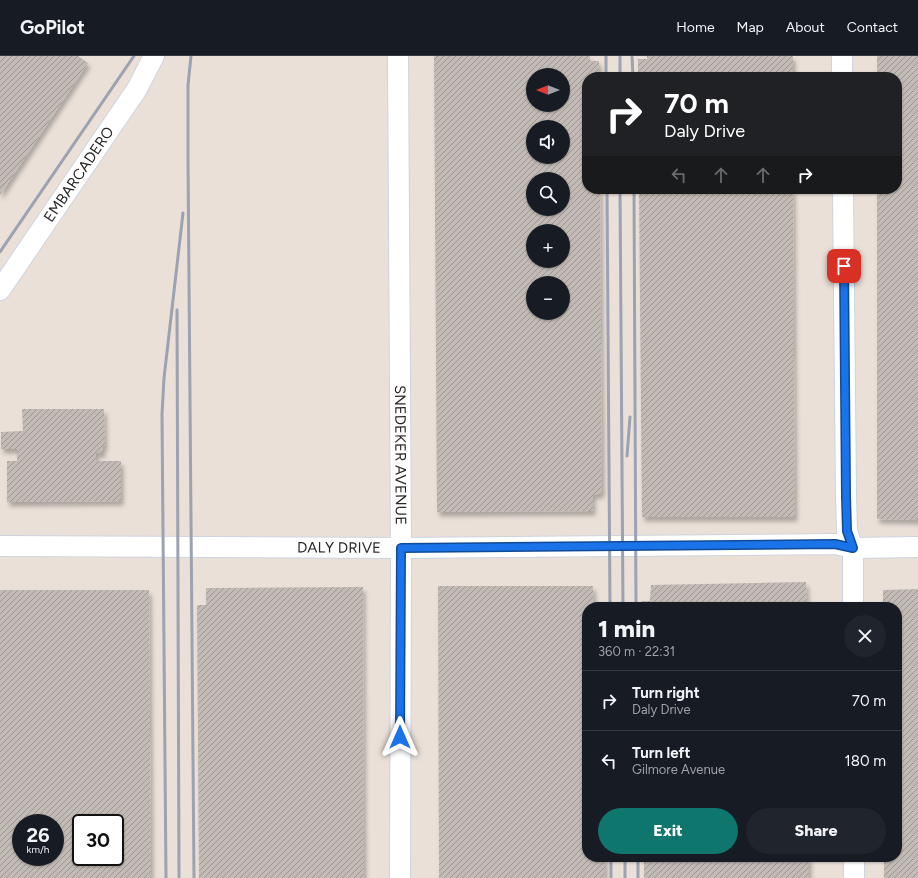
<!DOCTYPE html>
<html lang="en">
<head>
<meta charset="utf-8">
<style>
	body { margin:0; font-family:Figtree,sans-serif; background:#20242c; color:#f1f3f6; height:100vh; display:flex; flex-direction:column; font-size:15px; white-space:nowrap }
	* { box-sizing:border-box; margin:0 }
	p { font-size:13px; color:#9ea1a6 }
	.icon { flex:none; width:22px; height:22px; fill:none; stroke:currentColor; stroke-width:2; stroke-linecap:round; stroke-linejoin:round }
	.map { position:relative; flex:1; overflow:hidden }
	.sheet { position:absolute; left:582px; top:546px; width:320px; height:260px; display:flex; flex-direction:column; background:#171b24; border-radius:16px; box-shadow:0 1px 3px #0004 }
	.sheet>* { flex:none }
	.banner { position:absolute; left:582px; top:16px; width:320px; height:122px; border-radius:16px; box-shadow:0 1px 3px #0004; background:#202124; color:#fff; overflow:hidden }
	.needle { width:26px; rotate:270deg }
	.tools { position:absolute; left:526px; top:12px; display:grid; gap:8px }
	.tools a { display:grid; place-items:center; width:44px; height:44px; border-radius:50%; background:#171b24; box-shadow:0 1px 3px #0004; font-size:20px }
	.speed { position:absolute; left:12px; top:758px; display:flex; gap:8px; font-size:20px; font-weight:700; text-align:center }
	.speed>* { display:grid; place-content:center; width:52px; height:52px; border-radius:50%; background:#171b24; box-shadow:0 1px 3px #0004; line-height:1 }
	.speed small { font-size:10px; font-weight:400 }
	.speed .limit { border:2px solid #111; border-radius:6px; background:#fff; color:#111 }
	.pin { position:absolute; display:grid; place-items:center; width:34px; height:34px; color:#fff; margin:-17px; border-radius:8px; box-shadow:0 2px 6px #0006 }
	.me { position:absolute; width:44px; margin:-22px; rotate:0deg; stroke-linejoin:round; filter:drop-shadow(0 0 3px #0008) }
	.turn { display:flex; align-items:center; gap:14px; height:84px; padding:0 16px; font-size:18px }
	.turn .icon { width:52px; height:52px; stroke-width:2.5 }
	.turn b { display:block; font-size:28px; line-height:34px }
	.lanes { display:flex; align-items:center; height:38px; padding:0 16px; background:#0003; justify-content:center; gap:20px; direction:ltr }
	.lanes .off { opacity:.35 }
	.round { display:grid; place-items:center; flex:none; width:42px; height:42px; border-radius:21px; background:#20242c }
	.head { display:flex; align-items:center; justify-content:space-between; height:68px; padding:0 16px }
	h1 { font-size:24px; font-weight:800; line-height:30px }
	.button { display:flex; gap:8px; margin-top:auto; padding:8px 16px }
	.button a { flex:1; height:46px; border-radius:24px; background:#0f766e; color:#fff; font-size:16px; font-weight:800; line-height:46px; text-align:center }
	.button a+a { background:#20242c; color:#f1f3f6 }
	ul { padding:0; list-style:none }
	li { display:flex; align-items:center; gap:12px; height:60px; padding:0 16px; border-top:1px solid #363941 }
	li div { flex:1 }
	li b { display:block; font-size:15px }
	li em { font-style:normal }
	header { display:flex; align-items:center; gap:24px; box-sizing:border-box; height:56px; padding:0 20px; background:#171b24; border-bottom:1px solid #363941 }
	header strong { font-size:19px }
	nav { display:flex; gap:22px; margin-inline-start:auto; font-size:14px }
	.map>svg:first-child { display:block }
	.building { fill:url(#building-hatch); fill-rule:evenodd; filter:url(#shadow) }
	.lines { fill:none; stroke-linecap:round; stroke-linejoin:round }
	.minor-casing { stroke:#cdd4e0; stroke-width:22 }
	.minor { stroke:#fff; stroke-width:20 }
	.rail { stroke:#9ba2b2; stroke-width:3 }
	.route-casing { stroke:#114b97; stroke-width:10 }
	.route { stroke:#1a73e8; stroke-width:7 }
	.labels { text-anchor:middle; stroke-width:4; stroke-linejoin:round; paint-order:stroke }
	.street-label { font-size:15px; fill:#272727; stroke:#fff }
</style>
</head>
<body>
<header>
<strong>GoPilot</strong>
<nav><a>Home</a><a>Map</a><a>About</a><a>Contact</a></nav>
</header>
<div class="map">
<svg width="918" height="822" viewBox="0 0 918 822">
	<defs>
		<pattern id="building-hatch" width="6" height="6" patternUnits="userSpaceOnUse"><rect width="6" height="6" fill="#c2bab5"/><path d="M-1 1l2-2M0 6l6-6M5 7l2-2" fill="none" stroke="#9e9793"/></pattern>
		<filter id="shadow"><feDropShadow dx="2.5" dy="4.5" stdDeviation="2" flood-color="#0004"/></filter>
	</defs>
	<rect width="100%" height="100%" fill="#eae0d8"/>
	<!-- building -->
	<g class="building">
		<path d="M0,0H78L88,7L0,139Z"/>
		<path d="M434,0H590V5H599V21H587V133H600L602,437L593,439V455L437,456ZM533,19H563V49H533ZM533,71H563V101H533ZM533,123H563V153H533ZM533,175H563V205H533ZM533,227H563V257H533Z"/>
		<path d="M647,0H793V21H638V3H647Z"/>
		<path d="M877,0H918V464L877,463V133H897V21H877Z"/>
		<path d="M639,133H793L795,461H642Z"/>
		<path d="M22,353H104L105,390H103V397H96V405H121V445L7,446V405H17V393H1V376L23,375Z"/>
		<path d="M806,526L807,551H642V545H650L651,529Z"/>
		<path d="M438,530H593L594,548L603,547V551H587V801H605V822H439Z"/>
		<path d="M363,531L364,822H199L197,549H206V532Z"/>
		<path d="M918,533V822H884V801H897V551H883V534Z"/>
		<path d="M0,534H149L151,822H0ZM21,767H55V801H21ZM81,767H115V801H81Z"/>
		<rect x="644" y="801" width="165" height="21"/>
	</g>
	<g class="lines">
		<defs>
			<g id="minor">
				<path id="s1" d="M398,0L401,492L400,822"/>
				<path d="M842,0V21"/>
				<path d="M843,133L846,439L847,475L853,492V551"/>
				<path id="s2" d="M0,234L137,33L154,0"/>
				<path id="s3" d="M0,490L401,492L835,488L853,492L918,491"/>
				<path d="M854,801V822"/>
			</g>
		</defs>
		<!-- minor casing -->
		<use href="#minor" class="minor-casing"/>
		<!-- minor -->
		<use href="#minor" class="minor"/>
		<!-- rail -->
		<g class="rail">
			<path d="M191,0L188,29V104L194,822"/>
			<path d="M606,0V21"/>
			<path d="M620,0V21"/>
			<path d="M632,0L633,21"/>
			<path d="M607,133L610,551"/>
			<path d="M620,133L623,551"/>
			<path d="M634,133L636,551"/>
			<path d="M0,196L134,0"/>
			<path d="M177,254L179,822"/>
			<path d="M627,400L630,361"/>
			<path d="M611,801V822"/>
			<path d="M625,801V822"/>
			<path d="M638,801V822"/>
			<path d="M166,822L162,358L164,322L183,157"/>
		</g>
	</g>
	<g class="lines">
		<defs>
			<path id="route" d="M400,681L401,492L835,488L853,492L847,475L846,440L844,210"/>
		</defs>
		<!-- route casing -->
		<use href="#route" class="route-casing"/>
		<!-- route -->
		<use href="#route" class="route"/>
	</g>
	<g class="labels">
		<!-- street labels -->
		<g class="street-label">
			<text dy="5" stroke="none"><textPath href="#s2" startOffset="140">EMBARCADERO</textPath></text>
			<text dy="5" stroke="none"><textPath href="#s1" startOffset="399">SNEDEKER AVENUE</textPath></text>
			<text dy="5" stroke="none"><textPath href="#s3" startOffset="339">DALY DRIVE</textPath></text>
		</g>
	</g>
</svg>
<div class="tools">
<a><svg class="needle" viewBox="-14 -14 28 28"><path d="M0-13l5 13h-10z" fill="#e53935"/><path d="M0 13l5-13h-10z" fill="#9ea1a6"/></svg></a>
<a><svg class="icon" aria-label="sound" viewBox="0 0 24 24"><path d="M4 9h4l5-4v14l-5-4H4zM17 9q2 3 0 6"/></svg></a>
<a><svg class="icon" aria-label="search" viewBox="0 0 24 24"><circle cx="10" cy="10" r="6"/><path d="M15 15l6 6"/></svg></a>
<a>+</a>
<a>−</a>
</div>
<div class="speed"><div>26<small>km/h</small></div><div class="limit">30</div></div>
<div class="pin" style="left:844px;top:210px;background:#d93025"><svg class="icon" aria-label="arrive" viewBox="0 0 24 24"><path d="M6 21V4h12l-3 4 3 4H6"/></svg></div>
<svg class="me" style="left:400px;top:681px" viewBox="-20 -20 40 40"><path d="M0-17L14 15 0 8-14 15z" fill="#1a73e8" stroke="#fff" stroke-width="4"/></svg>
<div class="banner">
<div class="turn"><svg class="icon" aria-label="right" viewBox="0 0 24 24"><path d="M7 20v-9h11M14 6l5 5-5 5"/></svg><div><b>70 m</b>Daly Drive</div></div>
<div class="lanes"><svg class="icon off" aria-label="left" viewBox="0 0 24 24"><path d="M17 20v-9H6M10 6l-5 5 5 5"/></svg><svg class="icon off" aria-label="ahead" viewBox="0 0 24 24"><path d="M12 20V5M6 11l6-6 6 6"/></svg><svg class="icon off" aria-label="ahead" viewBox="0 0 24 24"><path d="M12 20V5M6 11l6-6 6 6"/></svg><svg class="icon" aria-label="right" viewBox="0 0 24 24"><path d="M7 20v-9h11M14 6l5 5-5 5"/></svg></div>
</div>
<section class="sheet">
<div class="head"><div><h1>1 min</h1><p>360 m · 22:31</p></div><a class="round"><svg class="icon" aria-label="close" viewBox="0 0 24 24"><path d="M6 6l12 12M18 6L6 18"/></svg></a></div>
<ul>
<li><svg class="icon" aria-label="right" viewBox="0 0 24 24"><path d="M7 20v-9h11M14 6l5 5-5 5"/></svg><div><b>Turn right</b><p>Daly Drive</p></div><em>70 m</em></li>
<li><svg class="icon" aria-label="left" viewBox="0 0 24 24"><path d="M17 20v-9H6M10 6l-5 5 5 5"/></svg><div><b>Turn left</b><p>Gilmore Avenue</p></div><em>180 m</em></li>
</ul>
<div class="button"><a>Exit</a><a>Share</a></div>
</section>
</div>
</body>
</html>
